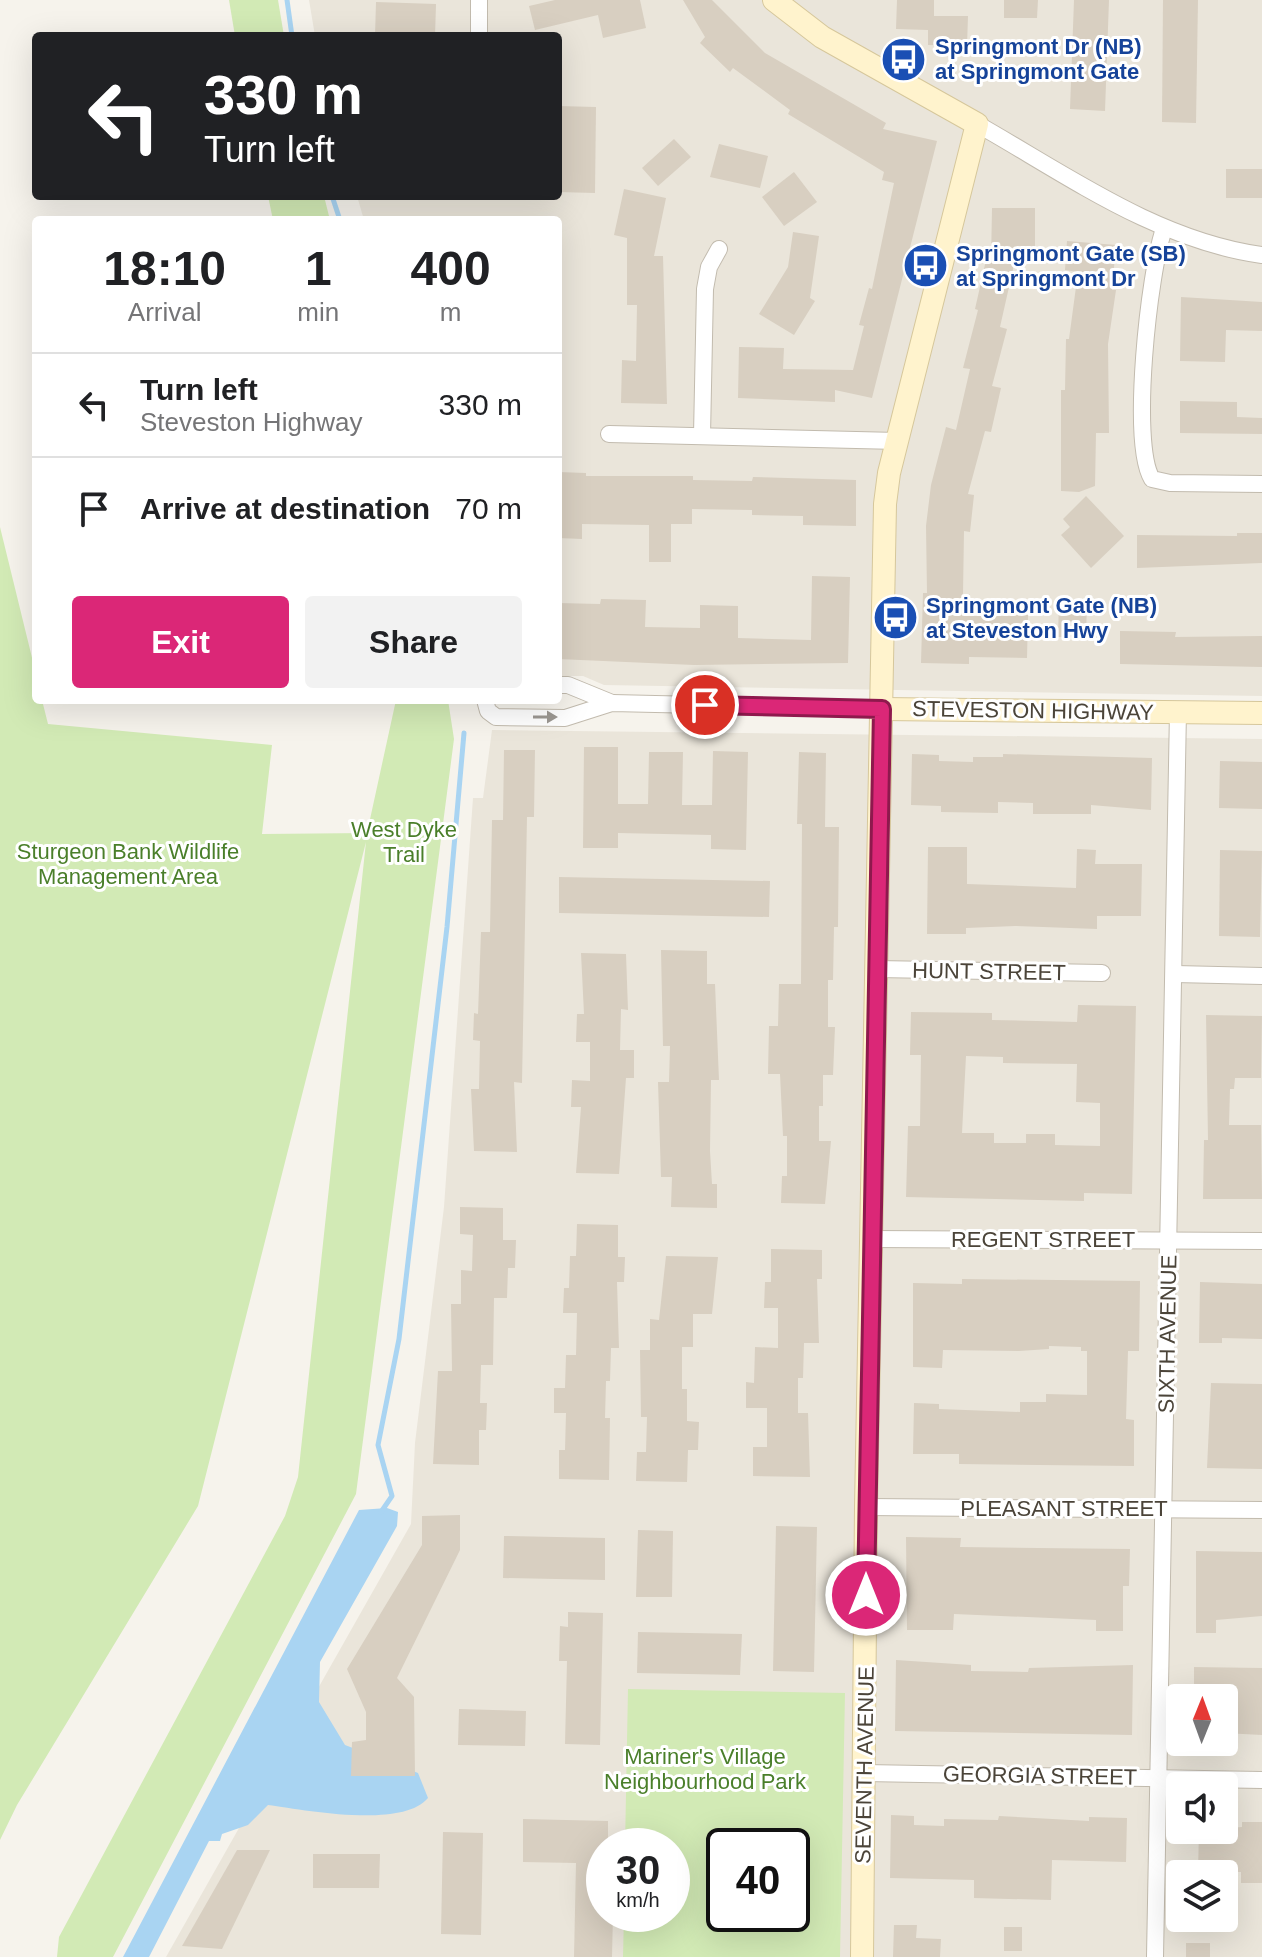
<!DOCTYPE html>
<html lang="en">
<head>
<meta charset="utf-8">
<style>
	body { margin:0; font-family:Helvetica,sans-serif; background:#f2f2f2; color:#202124; height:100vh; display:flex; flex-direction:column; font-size:30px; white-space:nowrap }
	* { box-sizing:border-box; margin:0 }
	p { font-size:26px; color:#757577 }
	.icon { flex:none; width:44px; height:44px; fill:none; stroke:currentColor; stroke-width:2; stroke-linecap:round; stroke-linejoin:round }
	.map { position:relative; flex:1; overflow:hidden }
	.panel { position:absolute; left:32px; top:216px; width:530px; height:488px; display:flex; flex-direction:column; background:#fff; border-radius:8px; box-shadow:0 8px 32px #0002 }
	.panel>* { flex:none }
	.banner { position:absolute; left:32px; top:32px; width:530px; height:168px; border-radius:8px; box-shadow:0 8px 32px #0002; background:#202124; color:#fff; overflow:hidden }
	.needle { width:52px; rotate:1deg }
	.controls { position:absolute; left:1166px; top:1684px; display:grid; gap:16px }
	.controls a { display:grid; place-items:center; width:72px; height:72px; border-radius:8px; background:#fff; box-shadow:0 8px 32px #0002; font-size:40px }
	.speed { position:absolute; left:586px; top:1828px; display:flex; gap:16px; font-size:40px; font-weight:700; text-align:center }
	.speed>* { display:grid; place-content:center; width:104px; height:104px; border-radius:50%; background:#fff; box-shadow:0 8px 32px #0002; line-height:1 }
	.speed small { font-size:20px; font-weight:400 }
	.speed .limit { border:4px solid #111; border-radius:12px; background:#fff; color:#111 }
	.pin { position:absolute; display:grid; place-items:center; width:68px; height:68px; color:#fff; margin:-34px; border:4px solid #fff; border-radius:50%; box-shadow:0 2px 8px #0007 }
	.me { position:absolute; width:88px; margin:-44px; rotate:0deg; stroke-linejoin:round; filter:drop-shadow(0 0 6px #0008) }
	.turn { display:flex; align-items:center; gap:28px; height:168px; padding:0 40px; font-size:36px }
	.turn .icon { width:104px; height:104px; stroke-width:2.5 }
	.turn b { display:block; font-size:56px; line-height:68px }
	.eta { display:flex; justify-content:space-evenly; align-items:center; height:136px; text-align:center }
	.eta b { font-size:48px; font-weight:800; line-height:56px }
	.cta { display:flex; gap:16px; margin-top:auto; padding:16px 40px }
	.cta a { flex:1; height:92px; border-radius:8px; background:#db2777; color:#fff; font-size:32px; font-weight:800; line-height:92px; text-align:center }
	.cta a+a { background:#f2f2f2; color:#202124 }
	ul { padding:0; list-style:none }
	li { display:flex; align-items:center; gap:24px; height:104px; padding:0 40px; border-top:2px solid #e0e0e0 }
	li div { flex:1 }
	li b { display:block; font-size:30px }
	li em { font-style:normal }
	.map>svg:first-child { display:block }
	.residential { fill:#eae5da; fill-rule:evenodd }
	.green { fill:#d2eab5; fill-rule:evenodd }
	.water { fill:#a9d4f2 }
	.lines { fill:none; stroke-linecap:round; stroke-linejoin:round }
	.stream { stroke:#a9d4f2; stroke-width:5 }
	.building { fill:#d8cfc1; fill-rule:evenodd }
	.street-casing { stroke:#c2bbae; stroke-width:18 }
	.secondary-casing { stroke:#d6c79b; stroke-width:24 }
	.street { stroke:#fff; stroke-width:16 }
	.secondary { stroke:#fff3cd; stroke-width:22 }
	.oneway { fill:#9c9892 }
	.route-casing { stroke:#8e194d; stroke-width:20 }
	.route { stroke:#db2777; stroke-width:14 }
	.labels { text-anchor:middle; stroke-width:6; stroke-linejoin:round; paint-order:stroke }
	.transit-label { font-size:22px; font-weight:bold; fill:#164399; stroke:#fff; text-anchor:start }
	.street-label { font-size:22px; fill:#4b4439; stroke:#fff }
	.park-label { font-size:22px; fill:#4a7f2a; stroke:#fff }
</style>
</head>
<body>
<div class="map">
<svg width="1262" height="1957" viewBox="0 0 1262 1957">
	<rect width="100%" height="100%" fill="#f6f3ec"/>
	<!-- residential -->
	<g class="residential">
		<path d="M309,0H1262V696L604,685L583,676H558V220H364L357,196H558V36H315Z"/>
		<path d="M492,730L1262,739V1957H166L411,1524L415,1443L444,1207L473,798H483ZM1180,1698H1224V1742H1180ZM1180,1786H1224V1830H1180ZM604,1846H672V1914H604ZM724,1846H792V1914H724ZM1180,1874H1224V1918H1180Z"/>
	</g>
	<!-- green -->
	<g class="green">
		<path d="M229,0H278L284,36H235Z"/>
		<path d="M268,196H324L330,220H273Z"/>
		<path d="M0,527L36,674V700H42L48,724L272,745L262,834L367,833L396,700H448L454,739L356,1494L113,1957H57L59,1937L285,1516L298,1477L366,842L198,1506L17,1805L0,1840Z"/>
		<path d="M628,1689L845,1693L840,1957H623L624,1914H672V1846H625ZM792,1846V1914H724V1846Z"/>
	</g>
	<!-- water -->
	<path class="water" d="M387,1508L398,1512L397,1526L320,1662L319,1702L345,1745L418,1773L428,1798C402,1829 305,1810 268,1805L248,1825L222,1834L220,1841H209L149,1957H123L359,1510Z"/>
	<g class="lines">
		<!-- stream -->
		<g class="stream">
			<path d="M287,0L292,36"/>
			<path d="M332,196L340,220"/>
			<path d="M381,1512L392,1496L378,1445L399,1339L447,927L464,733"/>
		</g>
	</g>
	<!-- building -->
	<g class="building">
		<path d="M555,0H640L646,28L603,38L598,15L535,30L529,6Z"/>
		<path d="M683,0H712L765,53L886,123L883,129L937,141L872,398L835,390V402L738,398L739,347L784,348L783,369L853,370L864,326L859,325L869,288L872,289L894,183L882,180L884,172L788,114L790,110L733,68L730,72L700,43L705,37Z"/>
		<path d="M897,0H934V16H968L967,46L928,45V30L896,29Z"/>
		<path d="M1004,0H1038L1037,18H1004Z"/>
		<path d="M1074,0H1109L1105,111L1070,109Z"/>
		<path d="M1163,0H1198L1196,123L1162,122Z"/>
		<path d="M376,2L436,4L435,36H375Z"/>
		<path d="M558,106L596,107L595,193L558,192Z"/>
		<path d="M674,139L691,157L658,186L642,168Z"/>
		<path d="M719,144L768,156L760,188L710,177Z"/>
		<rect x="1226" y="169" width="36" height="29"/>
		<path d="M794,172L817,202L784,226L762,197Z"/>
		<path d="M624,189L666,198L654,256H663L667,404L621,403L622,360L636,361L637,305H627V238L614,235Z"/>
		<path d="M992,208H1035V247H1018L1000,327L1007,329L992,386L1001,388L991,432L985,431L968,494L974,495L970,532L964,531L963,594H970V614L1028,615L1027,658L969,657V664L921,663L923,593H927L926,526L931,485L946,427L956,430L970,369L963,368L978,310L975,309L986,260L991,262Z"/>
		<path d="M793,232L819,236L810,298L815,301L794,335L759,314L788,267Z"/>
		<path d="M1067,241L1116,245L1112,290H1116L1108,344L1109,433H1096L1095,486L1079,492L1061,491V390H1065L1066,339H1069L1078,272L1065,270Z"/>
		<path d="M1181,297L1262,302V331L1226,330L1225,362L1180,361Z"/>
		<path d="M1180,401L1237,402V417L1262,418V434L1180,433Z"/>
		<path d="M558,472L586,473V476H693V480L752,481L753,477L856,480V526L803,525V516L752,515V510L692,509V524H671V562H649V525L582,524V539L558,538Z"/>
		<path d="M1086,496L1124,536L1091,568L1061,535L1070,527L1063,519Z"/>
		<path d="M1237,533H1262V563L1137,568V535L1237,536Z"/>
		<path d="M812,576L850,577L848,663L694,665L558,659V603L600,604L601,599L646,600L645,627L700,628V605L738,606V638L811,640Z"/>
		<path d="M1059,600L1087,601L1086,638L1058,637Z"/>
		<path d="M1120,631L1176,632L1175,637L1262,636V667L1120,664Z"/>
		<path d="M584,747H618V804H648L649,752H683L682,805H712L713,751L748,752L746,850L711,849V835L618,833V848H583Z"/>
		<path d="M504,750H535L534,817H527L522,1083L514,1082L517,1152L474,1151L471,1089H479L480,1041L473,1040L474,1013L478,1014L481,932H490L492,820H503Z"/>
		<path d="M799,752L826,753L825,827H839L838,927H834L833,980H828V1027H835L833,1075H823V1106H819V1141H831L825,1204L781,1203L782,1176H787V1136H783L780,1074H768L769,1026H778L779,984H801L802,824H797Z"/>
		<path d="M912,754L939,755V761L973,762V757H1003V754L1152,758L1151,810L1091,805V814H1033V803L998,802V813L941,812V806L911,805Z"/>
		<path d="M1220,761L1262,762V809L1219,808Z"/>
		<path d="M928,847H967V884L1076,888L1077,849L1096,850L1095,864H1142L1141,916H1097V929L1015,926L966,928V934H927Z"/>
		<path d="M1220,850L1262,851L1260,937L1219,936Z"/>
		<path d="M559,877L770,881L769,917L559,913Z"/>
		<path d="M661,950L707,951V984H715L719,1080H711L710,1151L712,1184H717V1208L671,1207L672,1177H661L658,1082H669L670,1046H663Z"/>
		<path d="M581,953L626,954L628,1010L621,1009L620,1050H634V1078H626L619,1174L576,1173L581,1107H571L572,1080L590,1081V1042H576L577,1014H584Z"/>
		<path d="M1078,1005L1136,1006L1132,1194L1084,1193V1201L906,1197L908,1126H920L921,1055H910L911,1012L992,1013V1020L1077,1022ZM966,1056L1003,1057V1063L1077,1064L1076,1102L1100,1103V1146L1055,1145V1134H1026V1143H994V1133H962Z"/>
		<path d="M1206,1015L1262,1016L1261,1078H1235L1234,1089H1230L1229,1125H1261L1262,1199H1203L1204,1140H1208Z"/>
		<path d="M460,1207L503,1208V1240H516L515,1268H508L507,1298H494L493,1365H481L480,1403H487L486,1430H479V1465L433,1464L438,1371H452L451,1304H461V1270L472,1271L473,1235L460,1234Z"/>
		<path d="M577,1224L618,1225V1257H625L624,1282H617L619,1348H611L610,1381H606L605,1418H610L609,1480L559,1479V1450H565L566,1413H554V1388H565L566,1355H576L577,1313H563L564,1288H569L570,1256H576Z"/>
		<path d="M771,1249L822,1250V1279H817L819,1343H804L803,1378H798V1413H808L810,1477L753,1476V1447H767V1408H746V1382L754,1383L755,1347L778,1348V1308H764L765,1282H771Z"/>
		<path d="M666,1256L718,1257L712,1314H693V1347H682V1389H687V1421L699,1422L698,1450H688L687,1482L636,1481L637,1452H646L647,1417H641L640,1350H650V1319L659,1320Z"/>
		<path d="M962,1279L1140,1281L1139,1351H1128L1126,1419L1134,1420V1466L959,1464V1454H913L914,1403L939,1404V1409L1020,1412V1402H1046V1394L1087,1395V1351H1081V1347L1049,1346V1349L1019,1351L943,1350L942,1368L913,1367V1283L962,1284Z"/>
		<path d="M1200,1282L1262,1284V1339L1222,1338V1343H1199Z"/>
		<path d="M1211,1383L1262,1384V1469L1207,1468Z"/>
		<path d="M460,1515V1550L397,1678L414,1697L415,1776H351L352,1742L366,1740V1712L347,1669L422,1545V1516Z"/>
		<path d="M776,1526L817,1527L814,1672L773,1671Z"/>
		<path d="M638,1530L673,1531L672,1597H636Z"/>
		<path d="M504,1536L605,1538V1580L503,1578Z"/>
		<path d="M906,1537L961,1538L960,1547L1130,1549L1129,1586H1123V1631H1096V1620L954,1614L953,1630H907Z"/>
		<path d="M1196,1551L1262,1552V1616L1216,1620V1633H1196Z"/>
		<path d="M568,1612L603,1613L600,1745L565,1744L567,1661H559L560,1626L568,1627Z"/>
		<path d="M638,1632L742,1634L740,1675L637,1673Z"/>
		<path d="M896,1660L971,1665V1671L1028,1672L1029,1668L1133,1665L1132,1735L895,1731Z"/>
		<path d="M1194,1667L1262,1668V1735L1224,1733V1698H1194Z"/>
		<path d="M459,1709L526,1711L525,1746L458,1745Z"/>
		<path d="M891,1815L914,1816V1825L944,1826V1819L998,1820L999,1816L1089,1821V1817L1127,1818L1126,1862L1052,1860L1051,1900L974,1898V1880L890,1878Z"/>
		<path d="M523,1819L608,1821V1846H604V1914H613L612,1957H574L576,1863L523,1862Z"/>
		<path d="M1242,1822H1262V1883H1241V1872L1198,1871L1199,1830L1242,1827Z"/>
		<path d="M443,1832L483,1833L481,1935L441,1934Z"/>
		<path d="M237,1850H270L222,1949L182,1946Z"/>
		<path d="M313,1854H380L379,1888H313Z"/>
		<path d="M894,1925H917L916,1938L941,1939L940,1957H893Z"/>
		<rect x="1004" y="1927" width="18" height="24"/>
		<rect x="1186" y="1943" width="24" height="14"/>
	</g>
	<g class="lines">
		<defs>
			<g id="street">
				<path d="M479,36V0"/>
				<path d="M977,124C1067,175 1158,241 1262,255"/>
				<path d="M1164,229C1149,272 1130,443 1152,479L1170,483L1262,484"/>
				<path d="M609,434L898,441"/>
				<path d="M702,435L705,289L709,267L719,249"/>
				<path d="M558,685H568L612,703"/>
				<path d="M485,700L488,711L496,717L565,718L612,703L882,709"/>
				<path d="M877,969L1102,973"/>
				<path d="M1175,974L1262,976"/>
				<path d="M871,1239L1262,1241"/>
				<path d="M866,1507L1262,1510"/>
				<path d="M865,1773L1262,1780"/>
				<path d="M1155,1957L1178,711"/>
			</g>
			<g id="secondary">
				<path d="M774,0L822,37L977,124L889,473L885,504L866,1507L862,1957"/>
				<path d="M882,709L1262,713"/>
			</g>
		</defs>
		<!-- street casing -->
		<use href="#street" class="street-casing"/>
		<!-- secondary casing -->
		<use href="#secondary" class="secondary-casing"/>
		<!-- street -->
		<use href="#street" class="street"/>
		<!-- secondary -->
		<use href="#secondary" class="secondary"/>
	</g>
	<!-- one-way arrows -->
	<defs><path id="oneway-solid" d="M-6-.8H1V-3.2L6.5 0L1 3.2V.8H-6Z" transform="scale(2)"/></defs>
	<use class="oneway" href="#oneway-solid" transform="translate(545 717)"/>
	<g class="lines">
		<defs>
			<path id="route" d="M705,705L882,709L866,1595"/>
		</defs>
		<!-- route casing -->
		<use href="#route" class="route-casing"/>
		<!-- route -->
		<use href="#route" class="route"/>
	</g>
	<!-- icons -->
	<defs>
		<symbol id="bus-disc" viewBox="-11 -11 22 22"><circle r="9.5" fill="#1a4fb4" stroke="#fff"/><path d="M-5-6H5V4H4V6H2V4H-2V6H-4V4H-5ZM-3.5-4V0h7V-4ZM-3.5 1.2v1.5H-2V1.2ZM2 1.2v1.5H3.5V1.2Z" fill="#fff"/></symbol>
	</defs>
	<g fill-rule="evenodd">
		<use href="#bus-disc" x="878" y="34" width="51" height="51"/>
		<use href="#bus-disc" x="900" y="240" width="51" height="51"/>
		<use href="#bus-disc" x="870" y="592" width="51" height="51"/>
	</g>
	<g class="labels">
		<!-- transit labels -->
		<g class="transit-label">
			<text x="935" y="54">Springmont Dr (NB)<tspan x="935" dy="25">at Springmont Gate</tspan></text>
			<text x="956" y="261">Springmont Gate (SB)<tspan x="956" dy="25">at Springmont Dr</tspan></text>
			<text x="926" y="613">Springmont Gate (NB)<tspan x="926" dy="25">at Steveston Hwy</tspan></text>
		</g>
		<!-- street labels -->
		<g class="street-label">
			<text transform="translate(1033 710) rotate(1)" y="8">STEVESTON HIGHWAY</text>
			<text transform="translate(989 971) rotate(1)" y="8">HUNT STREET</text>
			<text x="1043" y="1247">REGENT STREET</text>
			<text transform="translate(1167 1334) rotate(-89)" y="8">SIXTH AVENUE</text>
			<text x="1064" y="1516">PLEASANT STREET</text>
			<text transform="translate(864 1765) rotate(-89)" y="8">SEVENTH AVENUE</text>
			<text transform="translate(1040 1775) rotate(1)" y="8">GEORGIA STREET</text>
		</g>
		<!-- park labels -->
		<g class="park-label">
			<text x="404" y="837">West Dyke<tspan x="404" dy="25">Trail</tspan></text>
			<text x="128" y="859">Sturgeon Bank Wildlife<tspan x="128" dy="25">Management Area</tspan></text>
			<text x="705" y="1764">Mariner's Village<tspan x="705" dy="25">Neighbourhood Park</tspan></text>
		</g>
	</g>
</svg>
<div class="controls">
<a><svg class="needle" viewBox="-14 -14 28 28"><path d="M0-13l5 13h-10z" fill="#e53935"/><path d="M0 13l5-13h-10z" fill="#757577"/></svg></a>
<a><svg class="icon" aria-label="sound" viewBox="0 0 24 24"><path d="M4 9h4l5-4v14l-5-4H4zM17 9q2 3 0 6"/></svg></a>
<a><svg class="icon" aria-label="layers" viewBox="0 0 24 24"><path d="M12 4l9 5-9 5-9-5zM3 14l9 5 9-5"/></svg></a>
</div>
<div class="speed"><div>30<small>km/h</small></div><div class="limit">40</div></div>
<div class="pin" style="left:705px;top:705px;background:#d93025"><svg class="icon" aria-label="arrive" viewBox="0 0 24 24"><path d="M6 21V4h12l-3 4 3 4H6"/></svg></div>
<svg class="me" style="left:866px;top:1595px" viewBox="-20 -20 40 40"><circle r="17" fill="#db2777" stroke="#fff" stroke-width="3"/><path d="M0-11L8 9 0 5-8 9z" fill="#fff"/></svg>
<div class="banner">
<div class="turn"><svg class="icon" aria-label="left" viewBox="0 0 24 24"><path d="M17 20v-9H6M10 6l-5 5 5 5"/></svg><div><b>330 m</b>Turn left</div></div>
</div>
<section class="panel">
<div class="eta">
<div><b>18:10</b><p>Arrival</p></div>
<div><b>1</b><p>min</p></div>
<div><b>400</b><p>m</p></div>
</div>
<ul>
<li><svg class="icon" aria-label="left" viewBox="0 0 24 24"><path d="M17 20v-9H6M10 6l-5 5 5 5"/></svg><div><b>Turn left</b><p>Steveston Highway</p></div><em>330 m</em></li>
<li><svg class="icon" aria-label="arrive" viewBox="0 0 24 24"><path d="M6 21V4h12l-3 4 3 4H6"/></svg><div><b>Arrive at destination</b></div><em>70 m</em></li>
</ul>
<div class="cta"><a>Exit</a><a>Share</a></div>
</section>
</div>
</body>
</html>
